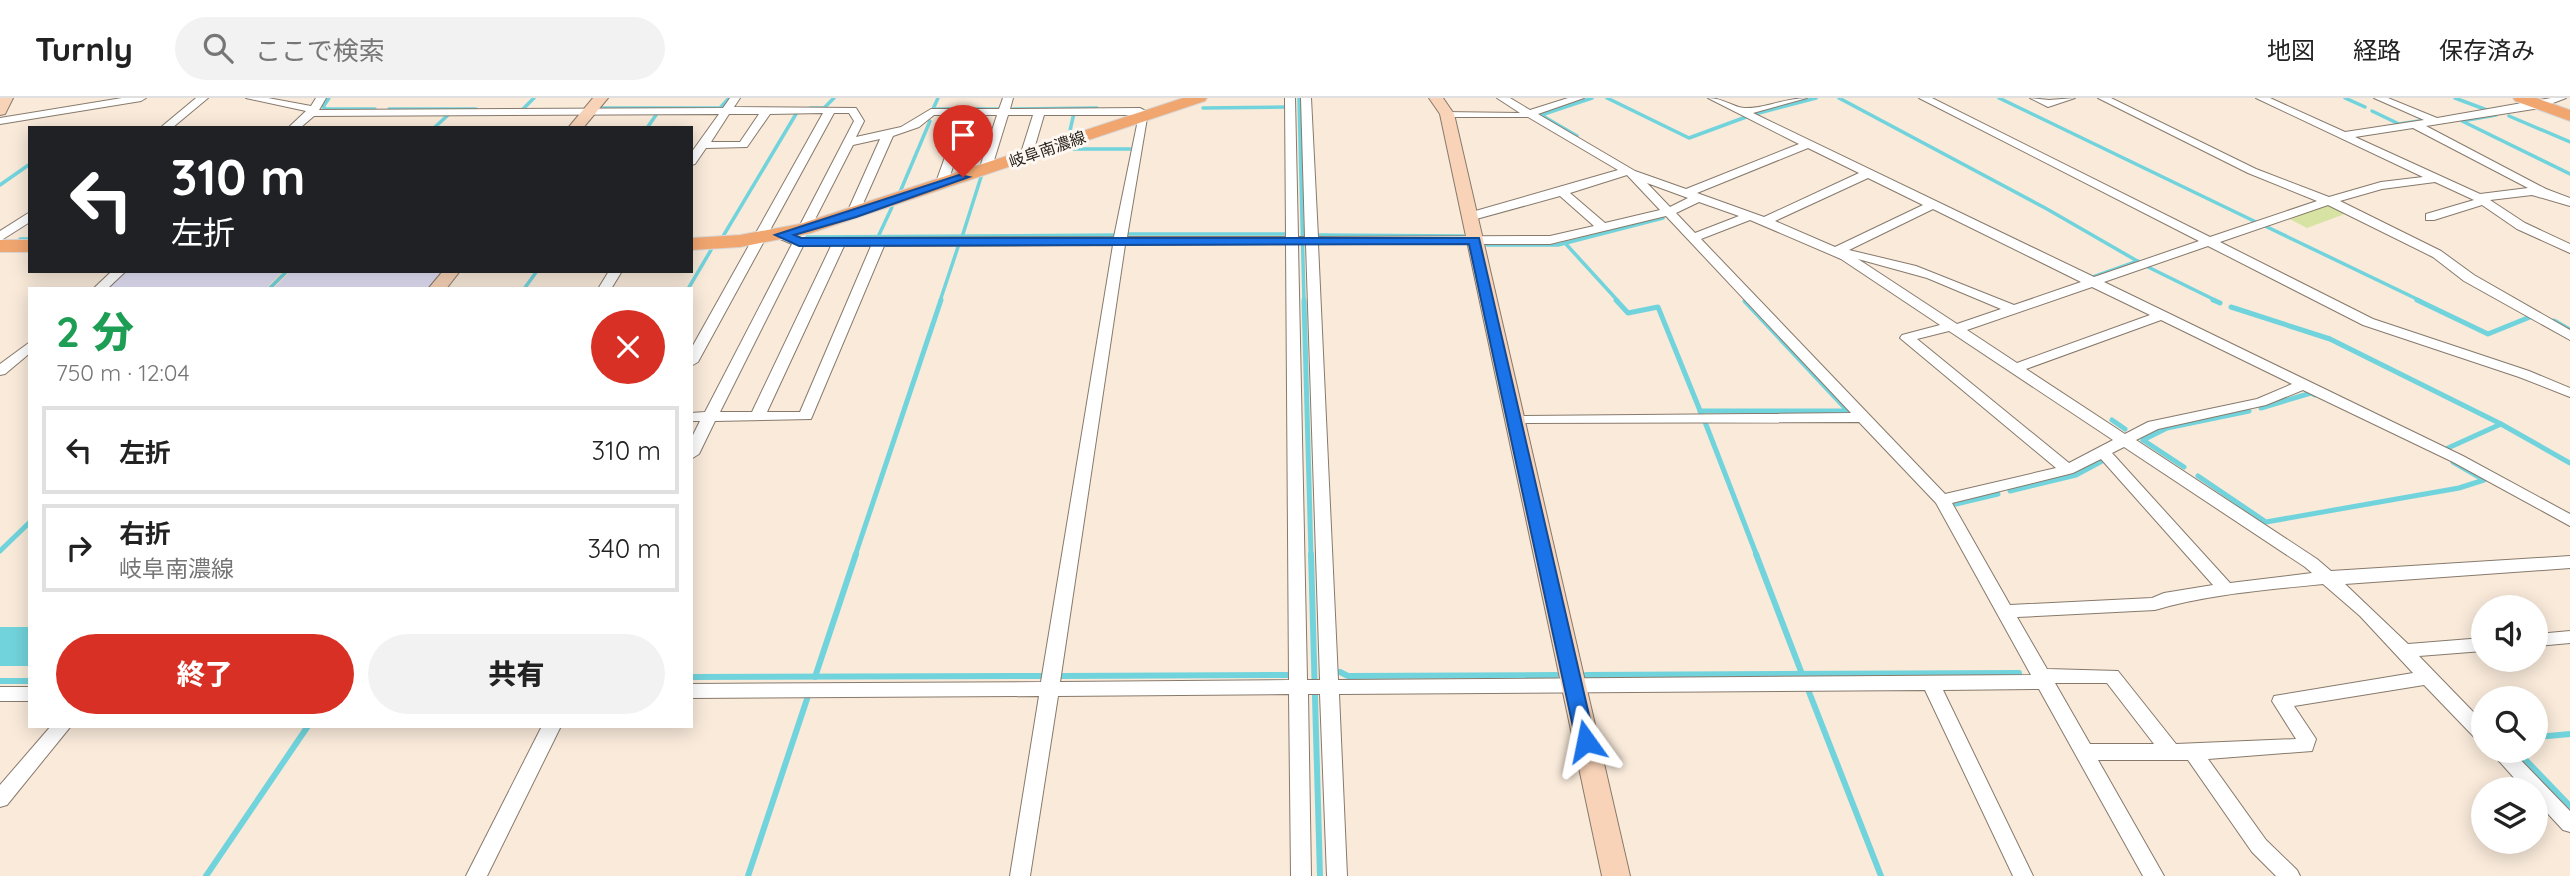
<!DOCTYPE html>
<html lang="ja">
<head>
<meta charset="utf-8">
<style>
	body { margin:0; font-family:Quicksand,"Noto Sans JP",sans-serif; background:#f2f2f2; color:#222; height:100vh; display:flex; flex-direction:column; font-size:26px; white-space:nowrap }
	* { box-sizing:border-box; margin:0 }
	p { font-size:23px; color:#767676 }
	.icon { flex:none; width:38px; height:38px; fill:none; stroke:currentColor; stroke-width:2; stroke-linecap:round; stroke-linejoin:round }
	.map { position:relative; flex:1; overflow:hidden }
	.details { position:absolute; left:28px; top:189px; width:665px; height:441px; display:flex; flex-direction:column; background:#fff; border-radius:0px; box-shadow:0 4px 18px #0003 }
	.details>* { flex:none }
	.banner { position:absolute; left:28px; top:28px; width:665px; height:147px; border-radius:0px; box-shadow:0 4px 18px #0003; background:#202124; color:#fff; overflow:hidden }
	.fabs { position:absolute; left:2471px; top:497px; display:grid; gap:14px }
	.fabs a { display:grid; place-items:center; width:77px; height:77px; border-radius:50%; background:#fff; box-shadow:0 4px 18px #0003; font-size:35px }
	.pin { position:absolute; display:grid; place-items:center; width:60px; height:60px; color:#fff; margin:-72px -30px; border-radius:50% 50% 50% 0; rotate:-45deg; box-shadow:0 0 7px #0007 }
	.pin .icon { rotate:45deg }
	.me { position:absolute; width:77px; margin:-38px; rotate:348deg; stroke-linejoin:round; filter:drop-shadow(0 0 5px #0008) }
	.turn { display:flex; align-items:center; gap:24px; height:147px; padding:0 28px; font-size:32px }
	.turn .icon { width:91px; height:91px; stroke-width:2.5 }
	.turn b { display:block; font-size:49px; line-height:60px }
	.round { display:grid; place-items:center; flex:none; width:74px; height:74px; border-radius:37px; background:#f2f2f2 }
	.headline { display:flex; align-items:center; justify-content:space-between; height:119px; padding:0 28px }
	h1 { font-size:42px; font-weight:800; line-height:52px; color:#1e9e55 }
	.action { display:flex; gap:14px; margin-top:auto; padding:14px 28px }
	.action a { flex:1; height:80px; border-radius:42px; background:#d93025; color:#fff; font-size:28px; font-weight:800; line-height:80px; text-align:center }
	.action a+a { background:#f2f2f2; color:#222 }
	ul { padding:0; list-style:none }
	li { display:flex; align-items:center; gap:21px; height:88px; margin:0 14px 10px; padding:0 14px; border:4px solid #e0e0e0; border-radius:0px }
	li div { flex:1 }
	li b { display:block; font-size:26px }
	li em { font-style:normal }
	header { display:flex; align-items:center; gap:42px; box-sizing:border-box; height:98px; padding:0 35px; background:#fff; border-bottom:2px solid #e0e0e0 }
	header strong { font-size:33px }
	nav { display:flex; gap:38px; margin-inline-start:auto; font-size:24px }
	.search { width:490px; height:63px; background:#f2f2f2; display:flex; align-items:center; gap:18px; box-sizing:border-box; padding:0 24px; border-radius:38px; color:#767676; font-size:26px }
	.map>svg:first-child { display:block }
	.industrial { fill:#e2dff5 }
	.green { fill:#d6e3a2 }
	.water { fill:#71d4dc }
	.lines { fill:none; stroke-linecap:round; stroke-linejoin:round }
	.stream-far2 { stroke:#71d4dc; stroke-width:3.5 }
	.stream-far1 { stroke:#71d4dc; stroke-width:5 }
	.stream { stroke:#71d4dc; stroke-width:6 }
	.street-casing { stroke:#877a6c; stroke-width:2 }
	.secondary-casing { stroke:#877a6c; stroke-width:2 }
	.primary-casing { stroke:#d7d6d5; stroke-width:2 }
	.street { fill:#fff; fill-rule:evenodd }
	.secondary { fill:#f8d3b7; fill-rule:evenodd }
	.primary { fill:#f1a670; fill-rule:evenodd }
	.route { fill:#1a73e8; stroke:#114b97; stroke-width:2 }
	.labels { text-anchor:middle; stroke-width:6; stroke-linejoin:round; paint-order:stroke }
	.far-street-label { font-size:16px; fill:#231e18; stroke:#fff8f2 }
</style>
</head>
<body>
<header>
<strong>Turnly</strong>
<div class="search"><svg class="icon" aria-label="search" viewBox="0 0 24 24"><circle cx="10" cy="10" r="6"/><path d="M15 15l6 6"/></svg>ここで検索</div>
<nav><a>地図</a><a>経路</a><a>保存済み</a></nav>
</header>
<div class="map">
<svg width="2570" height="778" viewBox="0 0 2570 778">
	<rect width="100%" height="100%" fill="#f9eada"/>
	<!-- industrial -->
	<g class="industrial">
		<path d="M127,173H283L265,191H106Z"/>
		<path d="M291,173H443L428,191H273Z"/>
	</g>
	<!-- green -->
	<path class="green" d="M2330,107L2350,114L2307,130L2288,120Z"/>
	<!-- water -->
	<path class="water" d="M0,529H30L28,568H0Z"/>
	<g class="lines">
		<!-- stream-far2 -->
		<g class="stream-far2">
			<path d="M329,0L323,9L326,11H375"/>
			<path d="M938,0L933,11H1000"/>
			<path d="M1299,0L1304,203"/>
			<path d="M1607,0L1689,40L1746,19"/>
			<path d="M1839,0L2047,111L2139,164"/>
			<path d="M1999,0L2256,124"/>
			<path d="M2345,0L2365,9"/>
			<path d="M2455,0L2487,12L2483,13"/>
			<path d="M601,10H720L729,0"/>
			<path d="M810,10H824L834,0"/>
			<path d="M1203,10L1286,9"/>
			<path d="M389,11H476"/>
			<path d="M523,11L534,0"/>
			<path d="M1013,11L1097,10"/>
			<path d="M2372,13L2399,26L2426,22"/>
			<path d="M1755,16L1816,0"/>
			<path d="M2496,17L2462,23L2570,76"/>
			<path d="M2509,18L2570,44"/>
			<path d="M434,30L448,17"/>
			<path d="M647,30L656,17"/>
			<path d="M1069,37L1074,15"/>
			<path d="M1577,38L1541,17L1592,0"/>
			<path d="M1066,51H1130"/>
			<path d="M0,87L30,66"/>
			<path d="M900,94L930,23"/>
			<path d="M2265,128L2421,203"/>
			<path d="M1128,136H1287"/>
			<path d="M1319,137L1463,138"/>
			<path d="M807,139L1118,137"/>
			<path d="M878,139L892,109"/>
			<path d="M962,139L981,79"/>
			<path d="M722,140L796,16"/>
			<path d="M20,141H30"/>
			<path d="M1565,145L1618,203"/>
			<path d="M1487,147H1558L1663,120"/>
			<path d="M2148,169L2217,203"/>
			<path d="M2093,179L2138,163"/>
			<path d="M269,191L287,173"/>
			<path d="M524,191L537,173"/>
			<path d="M688,191L711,152"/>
			<path d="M940,203L959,146"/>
		</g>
		<!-- stream-far1 -->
		<g class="stream-far1">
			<path d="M1304,202L1311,458"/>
			<path d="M1616,202L1628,215L1658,209L1701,315"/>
			<path d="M2213,202L2220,205"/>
			<path d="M2417,202L2488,236L2530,219"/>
			<path d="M2231,209L2330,241L2501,326L2570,365"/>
			<path d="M2554,223L2570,232"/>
			<path d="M2261,310L2311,295L2315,297"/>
			<path d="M1700,313H1848L1745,203"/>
			<path d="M2112,322L2125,331"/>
			<path d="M1705,324L1757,458"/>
			<path d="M2143,342L2167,330L2249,313"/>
			<path d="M2143,342L2184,369"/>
			<path d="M2448,350L2501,326"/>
			<path d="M2198,378L2266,424L2459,390L2484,382L2453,364"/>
			<path d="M2010,393L2076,377L2104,362"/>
			<path d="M1956,406L1998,396"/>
			<path d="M0,453L30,424"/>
			<path d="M855,458L941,202"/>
		</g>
		<!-- stream -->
		<g class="stream">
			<path d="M1311,456L1320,778"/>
			<path d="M1756,456L1802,576"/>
			<path d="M1340,574L1348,578L1556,577"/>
			<path d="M1586,577L2019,575"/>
			<path d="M1060,578L1291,577"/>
			<path d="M691,579L1042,578"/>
			<path d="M815,579L856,456"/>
			<path d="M0,583H30"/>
			<path d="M1809,594L1881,778"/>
			<path d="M2536,639L2570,636"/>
			<path d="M2517,653L2570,708"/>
			<path d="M206,778L308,628"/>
			<path d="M748,778L808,598"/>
		</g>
		<defs>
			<g id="street">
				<path d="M122,0H146L141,3L0,26V20Z"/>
				<path d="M196,0H208L172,30H160Z"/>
				<path d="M246,0H268L311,8L316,0H326L319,12L723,10L730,0H740L734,9L856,10L864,23L856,39L901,29L931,11H999L1003,0H1013L1010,11L1140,10L1153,17L1147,20L1127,139H1286L1285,0H1295L1298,139H1305L1301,0H1311L1318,139L1550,138L1594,128L1560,98L1469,123L1465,122V116L1618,72L1528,19H1447L1443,18V14L1520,15L1497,0H1510L1530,12L1568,0H1584L1538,16L1635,73L1686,91L1799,46L1708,0C1724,0 1734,10 1745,10C1763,11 1785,0 1807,0L1753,15L2094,179L2199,143L1919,0H1932L2210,139L2317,103L2248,75L2098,0H2111L2256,71L2329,99L2381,84L2423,79L2256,0H2270L2345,34L2424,22L2374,0H2388L2437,20L2551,0H2566L2540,10L2426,28L2546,91L2570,100V108L2532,97L2490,102L2525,125L2570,146V155L2517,131L2482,107L2434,122H2426V116L2474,102L2435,84L2382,91L2340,103L2441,153L2474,177L2570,232V242L2464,183L2433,159L2328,107L2220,144L2373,221L2529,273L2570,290V299L2519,279L2363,227L2208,148L2104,184L2463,358L2570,416V428L2453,364L2303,292L2266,307L2158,331L2136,342L2317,461L2331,473L2570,458V470L2345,486L2408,546L2483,540V553L2419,558L2483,624V643L2476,641L2424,587L2294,608L2316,641L2312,653L2208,661L2266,742L2297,772L2300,778H2276L2252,754L2188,662H2098L2164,778H2143L2039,591L1943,592L2033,778H2013L1925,592L1339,596L1347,778H1327L1320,596H1308L1311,778H1291L1289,596L1058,598L1030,778H1010L1039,598L691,600V586L1041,584L1113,147L884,148L811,321L715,323L699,356L691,361V341L700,323H691V315L705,314L792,146L778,140V134H786L801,140L1114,139L1139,17H1044L1032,58L1026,61L1020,58L1033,17H1008L991,72L985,75L979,72L997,17H970L947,87L941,91L935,87L960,17H934L919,29L893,38L858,117L852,121L846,117L880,41L853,47L810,131L808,134H800L798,131L854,23L849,15H834L698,264L691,268V251L823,15L770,16L747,49L706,50L695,66L691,67V55L719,16L314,18L300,30H288L306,13ZM729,16H759L740,44H711ZM2413,30L2528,90L2480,96L2355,39ZM1808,50L1859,75L1764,119L1697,95ZM1627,77L1660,112L1605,125L1570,95ZM1868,80L1923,107L1835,149L1775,123ZM1647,85L1688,100L1670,109ZM1699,104L1739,118L1695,135L1676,115ZM1933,111L2081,184L2014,207L1916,168L1849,152ZM1666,118L1851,315L1515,318L1508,322L1510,325L1859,324L1936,405L2031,577L1338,582L1318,146H1550ZM1750,122L1841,161L1940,227L1902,237L1900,240L2056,370L1945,396L1701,141ZM1286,146L1289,582L1060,584L1125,147ZM1298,146H1306L1320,582H1307ZM803,148H831L752,314H720ZM844,148H871L800,314H767ZM1858,161L1927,180L2001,211L1957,226ZM2092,189L2150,217L2017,265L1967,232ZM2161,222L2292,286L2257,301L2148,324L2125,336L2026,271ZM1949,233L2113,342L2069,365L1917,241ZM2124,349L2305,469L2312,475L2230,485L2112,355ZM2101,361L2213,487L2164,495L2152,500L2010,507L1952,405L2073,375ZM2323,486L2360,518L2413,575L2274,598L2272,603L2296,641L2176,646L2118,573L2047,571L2017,519L2155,512C2209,496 2267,492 2323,486ZM2055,585H2107L2154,646H2090Z"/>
				<path d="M2030,0L2049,2L2075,0L2048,9Z"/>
				<path d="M30,114V124L0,143V133Z"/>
				<path d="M112,173H126L107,191H93Z"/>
				<path d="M609,173H622L611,191H598Z"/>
				<path d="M30,244V255L5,276L0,277V266Z"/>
				<path d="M2570,533V545L2536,548V536Z"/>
				<rect x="0" y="589" width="30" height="14"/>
				<path d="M51,628H71L7,707L0,709V687Z"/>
				<path d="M542,628H561L487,778H466Z"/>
				<path d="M2490,653H2512L2570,713V734L2563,732L2536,703V691H2524Z"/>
			</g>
			<g id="secondary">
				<path d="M0,0H13L5,16L0,17Z"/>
				<path d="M593,0H608L583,30H568Z"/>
				<path d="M1429,0H1443L1454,16L1630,778H1602L1440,16Z"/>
				<path d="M443,173H460L446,191H428Z"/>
			</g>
			<g id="primary">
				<path d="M1183,0H1207L1205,3L811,135L740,149L691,152V140L740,137L800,126Z"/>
				<path d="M2513,0H2536L2570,12V23L2515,3Z"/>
				<rect x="0" y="142" width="30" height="12"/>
			</g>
		</defs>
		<!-- street casing -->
		<use href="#street" class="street-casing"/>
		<!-- secondary casing -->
		<use href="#secondary" class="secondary-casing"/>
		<!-- primary casing -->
		<use href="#primary" class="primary-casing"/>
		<!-- street -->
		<use href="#street" class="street"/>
		<!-- secondary -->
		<use href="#secondary" class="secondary"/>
		<!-- primary -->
		<use href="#primary" class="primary"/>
	</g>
	<!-- route -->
	<path class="route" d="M959,77L969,79L856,119L794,137L801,140H1479L1595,643L1593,648L1586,650L1579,648L1576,643L1469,146L799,148L775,137Z"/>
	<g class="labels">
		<!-- far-street labels -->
		<g class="far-street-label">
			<text transform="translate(1047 51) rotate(-19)" y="6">岐阜南濃線</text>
		</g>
	</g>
</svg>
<div class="fabs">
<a><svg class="icon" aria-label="sound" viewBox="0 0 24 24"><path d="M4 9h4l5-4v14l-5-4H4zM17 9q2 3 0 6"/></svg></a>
<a><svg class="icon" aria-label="search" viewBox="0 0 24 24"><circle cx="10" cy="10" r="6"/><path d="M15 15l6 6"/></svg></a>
<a><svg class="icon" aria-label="layers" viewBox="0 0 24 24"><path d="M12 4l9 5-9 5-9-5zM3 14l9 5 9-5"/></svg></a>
</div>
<div class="pin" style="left:963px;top:79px;background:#d93025"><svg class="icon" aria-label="arrive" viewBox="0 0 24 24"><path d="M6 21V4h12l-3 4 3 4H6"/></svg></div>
<svg class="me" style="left:1586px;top:643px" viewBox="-20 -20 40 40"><path d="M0-17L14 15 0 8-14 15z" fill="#1a73e8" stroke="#fff" stroke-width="4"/></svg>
<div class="banner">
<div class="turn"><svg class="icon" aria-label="left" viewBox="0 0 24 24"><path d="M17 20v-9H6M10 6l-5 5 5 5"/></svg><div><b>310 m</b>左折</div></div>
</div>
<section class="details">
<div class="headline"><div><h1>2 分</h1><p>750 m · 12:04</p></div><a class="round" style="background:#d93025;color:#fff"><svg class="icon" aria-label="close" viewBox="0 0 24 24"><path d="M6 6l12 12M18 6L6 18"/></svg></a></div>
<ul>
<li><svg class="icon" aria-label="left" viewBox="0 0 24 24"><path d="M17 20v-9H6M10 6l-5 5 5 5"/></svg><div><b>左折</b></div><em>310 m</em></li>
<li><svg class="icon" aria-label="right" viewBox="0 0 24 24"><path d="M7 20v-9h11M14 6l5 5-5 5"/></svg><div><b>右折</b><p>岐阜南濃線</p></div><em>340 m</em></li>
</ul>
<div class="action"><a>終了</a><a>共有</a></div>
</section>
</div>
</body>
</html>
